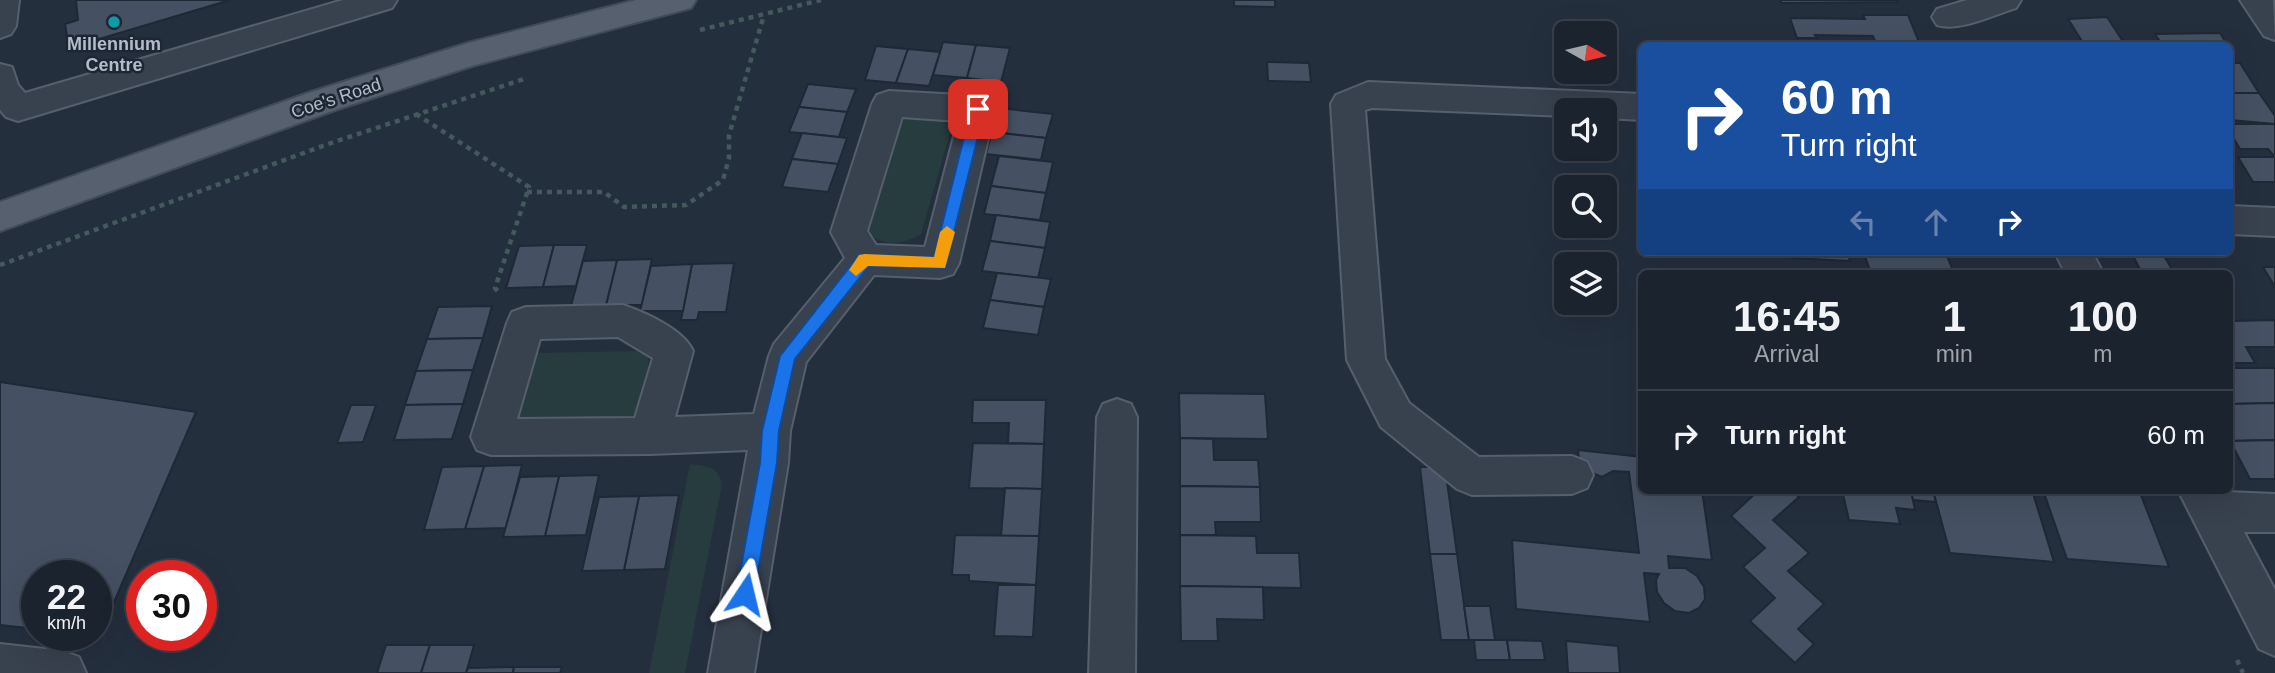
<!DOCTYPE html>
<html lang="en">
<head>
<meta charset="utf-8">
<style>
	body { margin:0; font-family:Helvetica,sans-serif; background:#282f3a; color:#f1f3f6; height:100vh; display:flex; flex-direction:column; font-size:26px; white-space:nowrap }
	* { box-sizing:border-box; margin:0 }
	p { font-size:23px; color:#a0a4aa }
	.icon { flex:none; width:38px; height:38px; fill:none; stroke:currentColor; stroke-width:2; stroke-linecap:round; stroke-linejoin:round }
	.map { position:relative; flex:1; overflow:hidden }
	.details { position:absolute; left:1638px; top:270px; width:595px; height:224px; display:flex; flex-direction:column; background:#1b232e; border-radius:10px; box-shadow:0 7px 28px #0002,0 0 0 2px #39404a }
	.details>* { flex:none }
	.hud { position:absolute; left:1638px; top:42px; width:595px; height:214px; border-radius:10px; box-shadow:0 7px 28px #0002,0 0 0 2px #39404a; background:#1a4fa0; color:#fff; overflow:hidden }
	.needle { width:46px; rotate:98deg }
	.fabs { position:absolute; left:1554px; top:21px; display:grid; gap:14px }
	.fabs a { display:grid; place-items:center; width:63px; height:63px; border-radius:10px; background:#1b232e; box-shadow:0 7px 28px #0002,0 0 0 2px #39404a; font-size:35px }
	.speed { position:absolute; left:21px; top:560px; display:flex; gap:14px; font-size:35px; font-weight:700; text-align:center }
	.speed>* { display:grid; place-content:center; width:91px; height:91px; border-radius:50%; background:#1b232e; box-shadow:0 7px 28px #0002,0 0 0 2px #39404a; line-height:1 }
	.speed small { font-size:18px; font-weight:400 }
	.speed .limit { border:10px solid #d22; background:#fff; color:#111 }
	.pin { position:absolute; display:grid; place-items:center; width:60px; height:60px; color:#fff; margin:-30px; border-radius:14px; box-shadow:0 4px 10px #0006 }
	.me { position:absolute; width:77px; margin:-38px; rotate:10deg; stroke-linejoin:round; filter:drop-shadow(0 0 5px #0008) }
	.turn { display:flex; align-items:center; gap:24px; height:147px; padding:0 28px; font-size:32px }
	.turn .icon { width:91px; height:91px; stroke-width:2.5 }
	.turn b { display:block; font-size:49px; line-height:60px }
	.lanes { display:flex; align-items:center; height:66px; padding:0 28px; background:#0003; justify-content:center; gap:35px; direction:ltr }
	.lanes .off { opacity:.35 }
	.eta { display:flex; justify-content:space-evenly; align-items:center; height:119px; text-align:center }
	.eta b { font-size:42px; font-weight:700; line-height:49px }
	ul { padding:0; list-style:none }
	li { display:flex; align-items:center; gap:21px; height:91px; padding:0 28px; border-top:2px solid #39404a }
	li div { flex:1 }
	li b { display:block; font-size:26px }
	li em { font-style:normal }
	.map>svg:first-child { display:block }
	.green { fill:#263c3f }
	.building { fill:#455162; stroke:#1f2835; stroke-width:2 }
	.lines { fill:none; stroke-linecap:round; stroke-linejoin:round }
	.minor-casing { stroke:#565f6c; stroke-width:4 }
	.major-casing { stroke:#414a57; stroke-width:4 }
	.path { stroke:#44595c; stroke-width:4.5; stroke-dasharray:5 5; stroke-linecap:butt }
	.minor { fill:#38414e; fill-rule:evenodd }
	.major { fill:#56606e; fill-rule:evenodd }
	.route { fill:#1a73e8; stroke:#114b97; stroke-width:2 }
	.slow { fill:#f59e0b }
	.culture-dot { fill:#0f9aa8; stroke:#1d2633; stroke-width:2.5 }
	.labels { text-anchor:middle; stroke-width:5; stroke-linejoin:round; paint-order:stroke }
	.poi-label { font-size:18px; font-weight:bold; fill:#b4bcc9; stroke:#1d2633 }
	.street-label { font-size:18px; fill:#b4bcc9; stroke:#1d2633 }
</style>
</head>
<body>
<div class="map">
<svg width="2275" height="673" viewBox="0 0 2275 673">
	<rect width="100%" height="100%" fill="#242f3e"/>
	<!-- green -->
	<g class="green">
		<path d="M908,113L929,116L928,120L942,121L949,126L950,133L921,234C901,246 879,247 864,228L899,119Z"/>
		<path d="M638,351L646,355L649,361L637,415L630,423L521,430L510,413L526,361L536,353Z"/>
		<path d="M690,464C706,466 718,466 722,484L685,673H649Z"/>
	</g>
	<!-- building -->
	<g class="building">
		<path d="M76,0H230L69,48L65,24L78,20Z"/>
		<path d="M1234,0H1275V7L1234,6Z"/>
		<path d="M1780,0H1897L1898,2L1782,3Z"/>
		<path d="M1863,15H1908L1919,42L1875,41L1873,36L1815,35L1817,38H1797L1790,18L1865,19Z"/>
		<path d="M2107,17L2126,46H2085L2068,19Z"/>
		<path d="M2220,33L2228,46H2163L2155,34Z"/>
		<path d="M1875,41L1919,42L1921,46H1820L1819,44L1877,45Z"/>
		<path d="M943,42L976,45L967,78L933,75Z"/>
		<path d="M976,45L1010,48L1001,82L967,78Z"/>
		<path d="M876,46L908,49L896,83L865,80Z"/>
		<path d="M908,49L940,52L929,86L896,83Z"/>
		<path d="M1267,62L1309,63L1311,82L1268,81Z"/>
		<path d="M2230,63H2240L2259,93H2232Z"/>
		<path d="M808,84L856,89L847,112L799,107Z"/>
		<path d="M2230,93H2259L2275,116V124L2230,120Z"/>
		<path d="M799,107L847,112L839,137L789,132Z"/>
		<path d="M999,108L1053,114L1046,138L992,132Z"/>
		<path d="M2230,124H2275V157L2268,149H2240L2230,132Z"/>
		<path d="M992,132L1046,138L1041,160L986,154Z"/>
		<path d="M802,133L847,138L838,164L792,159Z"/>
		<path d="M999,156L1053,162L1046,193L991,186Z"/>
		<path d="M2238,157H2275V182H2253Z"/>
		<path d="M792,159L838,164L828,192L782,187Z"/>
		<path d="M991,186L1046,193L1040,220L984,214Z"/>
		<path d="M996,215L1050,222L1045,248L990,241Z"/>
		<path d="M990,241L1045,248L1038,278L982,271Z"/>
		<path d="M554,245L543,287L506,288L519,246Z"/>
		<path d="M554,245H587L576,286L543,287Z"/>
		<path d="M1790,252H1847L1850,261L1792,258Z"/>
		<path d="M2131,252H2162L2174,273H2142Z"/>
		<path d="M1864,254L1947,256L1954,273H1871Z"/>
		<path d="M652,259L642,305H606L617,260Z"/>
		<path d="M617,260L606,305L571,306L583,261Z"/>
		<path d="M734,263L726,312H699L697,320H681L692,264Z"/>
		<path d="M692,264L683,311H640L651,266Z"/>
		<path d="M2263,267H2275V287Z"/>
		<path d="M997,273L1051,279L1044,307L990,300Z"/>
		<path d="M990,300L1044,307L1038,335L983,328Z"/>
		<path d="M492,306L483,338L427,339L438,307Z"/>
		<path d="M2275,320V347H2246L2255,363H2230V321Z"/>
		<path d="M483,338L473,370L416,371L427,339Z"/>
		<path d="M2230,368H2275V403L2230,404Z"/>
		<path d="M473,370L463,404L405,405L416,371Z"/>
		<path d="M0,382L196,412L99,637L86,635H96V576H37V629L0,625Z"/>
		<path d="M1179,393L1265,394L1268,439L1180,438Z"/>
		<path d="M973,400H1046L1044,444L1008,443L1009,423H972Z"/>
		<path d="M2275,403V440L2230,441V404Z"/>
		<path d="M463,404L452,439L394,440L405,405Z"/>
		<path d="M351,405H376L363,442L337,443Z"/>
		<path d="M1180,438L1213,439L1214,460H1258L1260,487L1180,486Z"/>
		<path d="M2275,440V479H2250L2230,441Z"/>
		<path d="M973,443L1044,444L1042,489L969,488Z"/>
		<path d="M1578,450L1642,457V490H1702L1712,560L1668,556L1669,568H1685L1697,576L1704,587L1705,599L1699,608L1689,613L1675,611L1664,603L1657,592L1656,580L1659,574L1644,573L1650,622L1516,609L1512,540L1639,553L1629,472L1613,471L1602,477L1580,468Z"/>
		<path d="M522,465L506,528L465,529L484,466Z"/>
		<path d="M484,466L465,529L424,530L442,467Z"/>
		<path d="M1420,467H1445L1457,554H1430Z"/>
		<path d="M599,475L586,535L545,536L559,476Z"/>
		<path d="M559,476L545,536L503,537L520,477Z"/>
		<path d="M1180,486L1260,487L1261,522H1215L1216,535H1180Z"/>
		<path d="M1005,488L1042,489L1039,536H1001Z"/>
		<path d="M1759,490H1791L1799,497L1773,520L1809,553L1788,571L1824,604L1798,629L1814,644L1795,663L1750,621L1775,598L1743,567L1765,548L1731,516Z"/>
		<path d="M1842,490H1911L1915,510L1896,508L1900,524L1849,520Z"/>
		<path d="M1911,490H1933L1936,502L1913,500Z"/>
		<path d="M1933,490H2032L2054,562L1950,553Z"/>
		<path d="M2043,490H2139L2169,567L2067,559Z"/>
		<path d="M679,495L665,569L624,570L639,496Z"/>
		<path d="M639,496L624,570L582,571L599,497Z"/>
		<path d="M955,535L1039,536L1036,585L969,581V575H952Z"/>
		<path d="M1180,535L1256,536L1257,553H1299L1301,588L1180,586Z"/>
		<path d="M1430,554H1457L1469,640H1441Z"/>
		<path d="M998,585H1036L1033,637L994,636Z"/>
		<path d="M1180,586L1263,587L1264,620L1217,619L1218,641H1181Z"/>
		<path d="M1464,606H1490L1495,640H1469Z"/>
		<path d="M1474,640H1507L1510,660H1476Z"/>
		<path d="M1507,640L1542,641L1545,660H1510Z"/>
		<path d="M1566,641L1618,646L1620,673H1568Z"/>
		<path d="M386,645H430L421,673H377Z"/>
		<path d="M430,645H474L466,673H421Z"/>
		<path d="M514,667L513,673H466L468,668Z"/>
		<path d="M514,667H562L560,673H513Z"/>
	</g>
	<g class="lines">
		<defs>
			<g id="minor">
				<path d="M0,0H19L16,26L11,34L0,38Z"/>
				<path d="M343,0H397L392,8L18,121L6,117L0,110V64L12,67L18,85L25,93Z"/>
				<path d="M1967,0H2021L2016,8C1993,15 1960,32 1937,25L1932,17L1937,9Z"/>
				<path d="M2240,0H2273L2275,40L2264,36Z"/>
				<path d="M1368,82L1642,94V120L1605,118V110H1566V116L1372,108L1365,110L1385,359L1409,403L1479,457L1572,456L1587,462L1593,475L1587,488L1572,494L1472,495L1457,489L1381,427L1347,360L1331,104L1336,95Z"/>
				<path d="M889,91L978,96L990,100L995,109L959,263L953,274L940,278L874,275L806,362L790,431L788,463L754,673H708L748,450L650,454L491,455L477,450L471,437L507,323L512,312L526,307L623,305C646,313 683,329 693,351L675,417L754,414L769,356L774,344L845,258L831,232L872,104L877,95ZM902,117L958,121L925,247L876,245L867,231ZM618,337L653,358L635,418L517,419L540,339Z"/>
				<path d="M2230,206L2275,208V236L2230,234Z"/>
				<path d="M2055,252H2092L2103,273H2065Z"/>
				<path d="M1117,399L1131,404L1137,417L1135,673H1089L1097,417L1103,404Z"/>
				<path d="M2178,490L2275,494V532H2244L2275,590V656L2259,649Z"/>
				<path d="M0,644L63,651L79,657L86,673H0Z"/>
			</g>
			<path id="major" d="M636,0H696L691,8L472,66L335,110L0,231V202L311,92L468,43Z"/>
		</defs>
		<!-- minor casing -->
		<use href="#minor" class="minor-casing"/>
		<!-- major casing -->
		<use href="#major" class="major-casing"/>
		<!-- path -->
		<g class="path">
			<path d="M700,30L821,0"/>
			<path d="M416,114L529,187L495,288L500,294"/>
			<path d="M527,192H604L624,207L686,205L723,180L729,158V135L764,15"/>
			<path d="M0,265L328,144L527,78"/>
			<path d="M2237,660L2243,673"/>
		</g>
		<!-- minor -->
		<use href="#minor" class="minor"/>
		<!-- major -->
		<use href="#major" class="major"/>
	</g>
	<!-- route -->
	<path class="route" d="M978,104L985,109L945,268L869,266L795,359L779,431L777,463L754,594L751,600L745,603L738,600L736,594L760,463L762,431L780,356L859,255L934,257L971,109Z"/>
	<!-- slow -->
	<path class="slow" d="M947,226L955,232L945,268L868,266L856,276L849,270L859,255L865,254L934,257L940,232Z"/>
	<!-- markers -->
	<circle class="culture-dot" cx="114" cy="22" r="7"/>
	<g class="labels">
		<!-- poi labels -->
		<g class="poi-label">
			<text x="114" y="50">Millennium<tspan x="114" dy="21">Centre</tspan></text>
		</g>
		<!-- street labels -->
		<g class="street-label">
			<text transform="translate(336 98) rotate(-18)" y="6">Coe's Road</text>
		</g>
	</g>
</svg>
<div class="fabs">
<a><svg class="needle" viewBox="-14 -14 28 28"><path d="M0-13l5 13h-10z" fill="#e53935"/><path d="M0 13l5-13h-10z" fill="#a0a4aa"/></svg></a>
<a><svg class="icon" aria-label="sound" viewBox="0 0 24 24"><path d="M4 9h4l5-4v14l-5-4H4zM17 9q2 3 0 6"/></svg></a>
<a><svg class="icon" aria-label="search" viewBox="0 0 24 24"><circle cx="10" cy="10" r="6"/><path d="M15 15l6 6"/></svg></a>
<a><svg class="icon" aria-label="layers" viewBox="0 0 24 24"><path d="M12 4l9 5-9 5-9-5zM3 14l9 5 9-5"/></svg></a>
</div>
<div class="speed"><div>22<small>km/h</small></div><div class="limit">30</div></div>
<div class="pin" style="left:978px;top:109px;background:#d93025"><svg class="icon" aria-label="arrive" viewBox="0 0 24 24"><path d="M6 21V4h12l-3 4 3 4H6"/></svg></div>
<svg class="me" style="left:745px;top:594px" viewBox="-20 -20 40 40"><path d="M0-17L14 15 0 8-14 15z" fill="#1a73e8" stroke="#fff" stroke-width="4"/></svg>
<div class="hud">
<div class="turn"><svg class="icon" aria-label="right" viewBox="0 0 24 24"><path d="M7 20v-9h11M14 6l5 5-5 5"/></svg><div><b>60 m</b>Turn right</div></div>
<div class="lanes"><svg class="icon off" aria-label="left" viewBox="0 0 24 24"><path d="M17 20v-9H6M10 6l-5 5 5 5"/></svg><svg class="icon off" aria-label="ahead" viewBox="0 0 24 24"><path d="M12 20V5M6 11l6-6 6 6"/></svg><svg class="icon" aria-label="right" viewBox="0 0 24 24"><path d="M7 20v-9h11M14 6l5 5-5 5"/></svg></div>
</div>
<section class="details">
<div class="eta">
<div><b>16:45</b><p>Arrival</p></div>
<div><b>1</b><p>min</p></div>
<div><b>100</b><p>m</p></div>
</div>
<ul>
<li><svg class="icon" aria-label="right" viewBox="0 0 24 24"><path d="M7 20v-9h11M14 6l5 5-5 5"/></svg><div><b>Turn right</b></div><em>60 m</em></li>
</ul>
</section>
</div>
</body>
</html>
